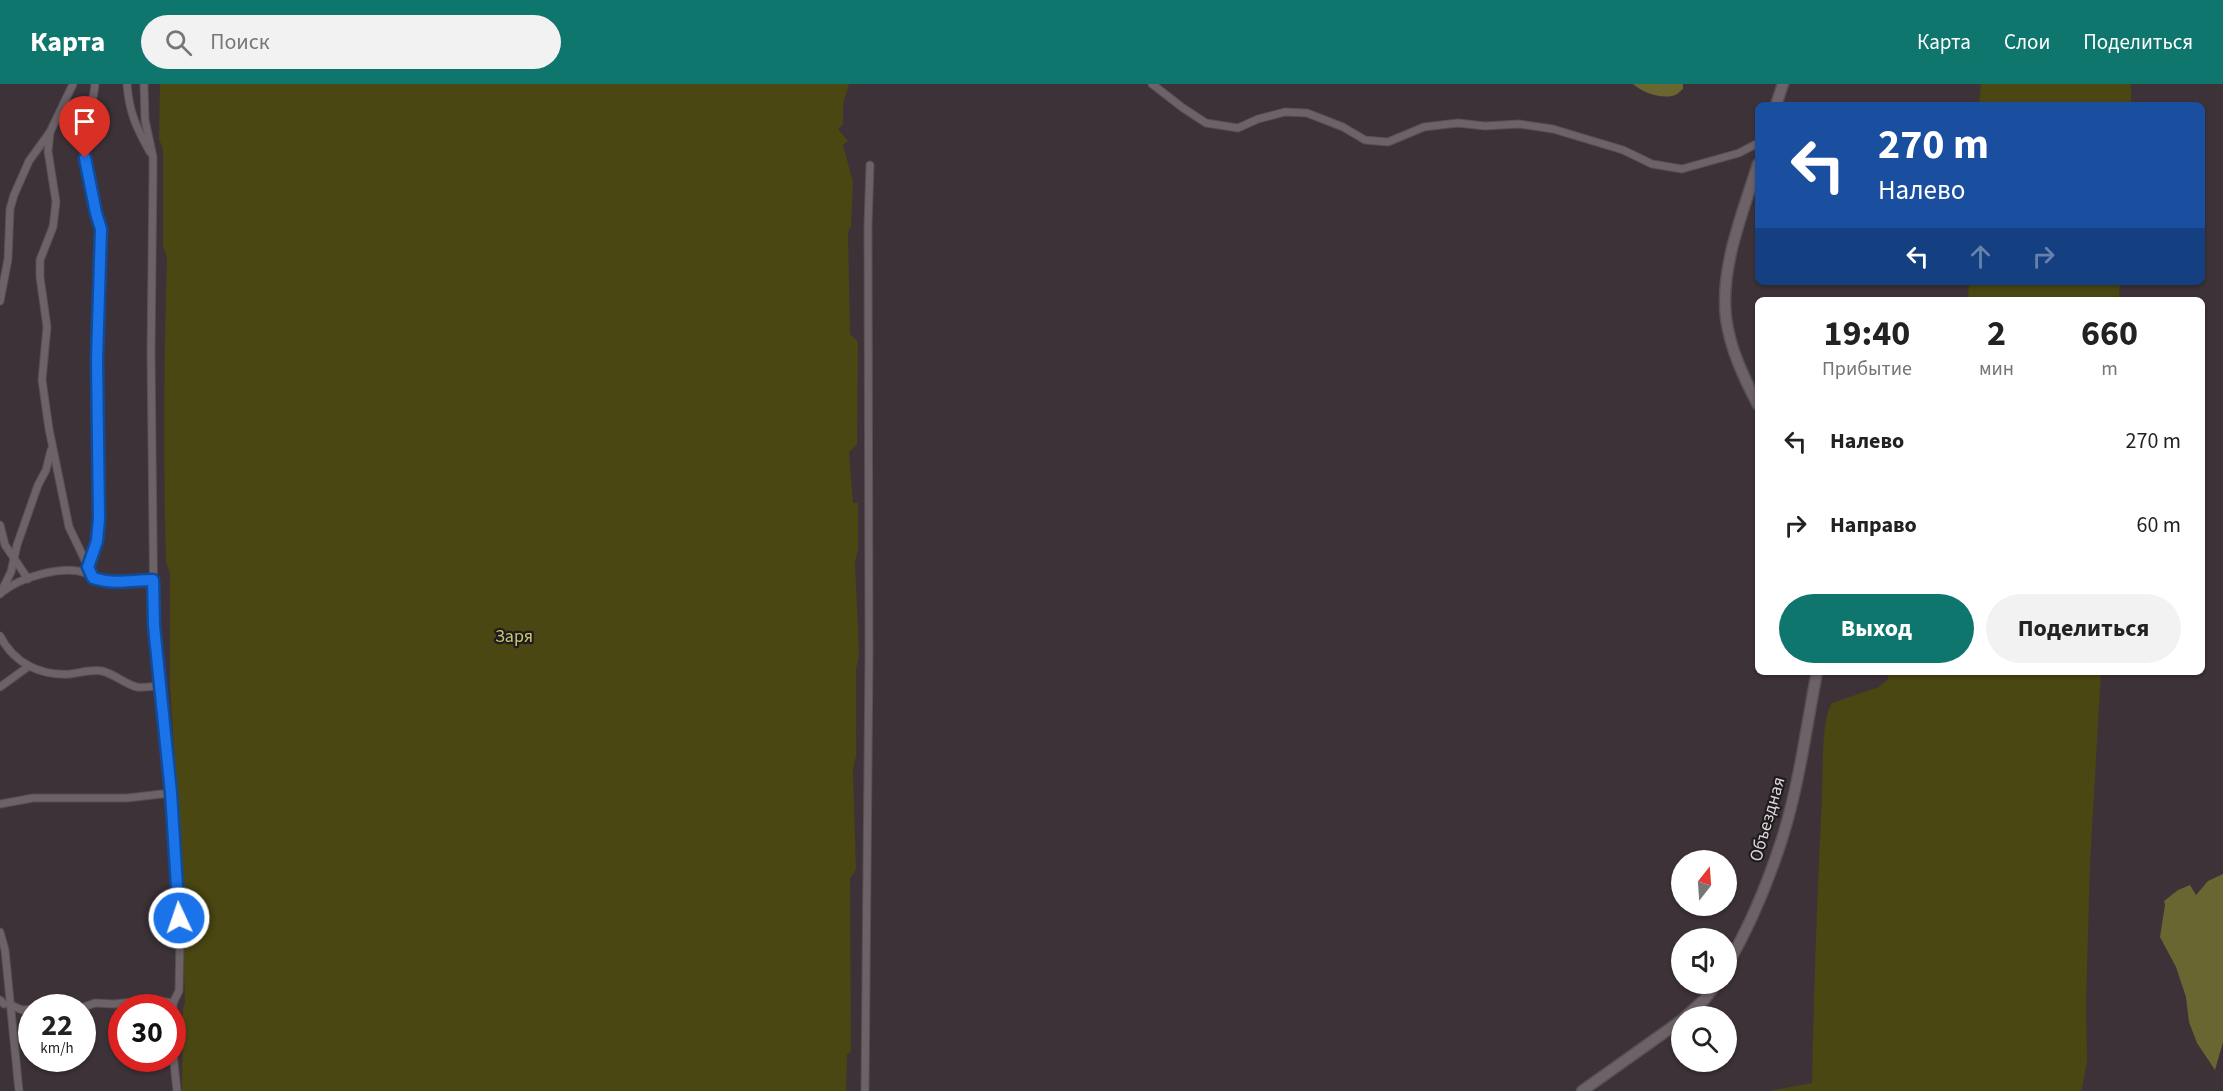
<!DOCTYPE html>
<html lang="ru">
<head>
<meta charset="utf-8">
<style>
	body { margin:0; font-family:"Source Sans 3",sans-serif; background:#f2f2f2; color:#222; height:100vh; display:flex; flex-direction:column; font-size:22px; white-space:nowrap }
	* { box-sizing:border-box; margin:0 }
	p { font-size:20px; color:#767676 }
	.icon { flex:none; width:33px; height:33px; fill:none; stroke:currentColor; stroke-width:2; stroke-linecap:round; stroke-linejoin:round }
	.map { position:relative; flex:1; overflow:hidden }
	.panel { position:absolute; left:1755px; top:213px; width:450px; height:378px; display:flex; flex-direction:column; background:#fff; border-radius:9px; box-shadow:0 2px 4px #0004 }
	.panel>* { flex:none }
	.banner { position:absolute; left:1755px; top:18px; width:450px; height:183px; border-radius:9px; box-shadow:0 2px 4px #0004; background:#1a4fa0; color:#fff; overflow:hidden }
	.needle { width:39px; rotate:17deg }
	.fabs { position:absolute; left:1671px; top:766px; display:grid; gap:12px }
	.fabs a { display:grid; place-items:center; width:66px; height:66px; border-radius:50%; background:#fff; box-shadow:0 2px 4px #0004; font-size:30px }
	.speed { position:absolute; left:18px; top:910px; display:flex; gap:12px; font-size:30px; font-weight:700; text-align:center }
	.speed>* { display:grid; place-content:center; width:78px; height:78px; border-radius:50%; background:#fff; box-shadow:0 2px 4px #0004; line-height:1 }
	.speed small { font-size:15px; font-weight:400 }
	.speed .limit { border:9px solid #d22; background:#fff; color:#111 }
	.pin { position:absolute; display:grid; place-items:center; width:51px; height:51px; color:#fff; margin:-62px -26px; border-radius:50% 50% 50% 0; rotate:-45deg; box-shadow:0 0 6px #0007 }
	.pin .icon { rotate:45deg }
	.me { position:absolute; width:66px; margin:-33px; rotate:357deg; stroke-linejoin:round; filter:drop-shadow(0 0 4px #0008) }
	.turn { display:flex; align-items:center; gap:21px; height:126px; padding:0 24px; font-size:27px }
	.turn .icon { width:78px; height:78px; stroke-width:2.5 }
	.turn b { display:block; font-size:42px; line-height:51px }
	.lanes { display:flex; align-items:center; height:57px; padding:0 24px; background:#0003; justify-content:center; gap:30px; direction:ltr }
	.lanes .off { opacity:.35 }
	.eta { display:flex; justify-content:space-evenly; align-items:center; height:102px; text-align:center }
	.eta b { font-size:36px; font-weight:700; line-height:42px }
	.primary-button { display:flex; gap:12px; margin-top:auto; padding:12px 24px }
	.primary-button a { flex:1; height:69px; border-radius:36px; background:#0f766e; color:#fff; font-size:24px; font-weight:700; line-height:69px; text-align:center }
	.primary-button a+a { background:#f2f2f2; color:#222 }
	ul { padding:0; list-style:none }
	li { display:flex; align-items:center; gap:18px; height:84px; padding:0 24px }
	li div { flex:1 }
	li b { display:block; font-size:22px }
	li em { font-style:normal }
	header { display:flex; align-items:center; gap:36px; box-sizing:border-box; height:84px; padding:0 30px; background:#0f766e; color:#fff }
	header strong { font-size:28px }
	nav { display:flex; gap:33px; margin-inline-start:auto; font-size:21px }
	.search { width:420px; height:54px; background:#f2f2f2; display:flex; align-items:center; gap:15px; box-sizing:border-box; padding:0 21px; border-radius:33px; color:#767676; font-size:22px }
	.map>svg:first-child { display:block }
	.green { fill:#4a4712 }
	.forest { fill:#696632 }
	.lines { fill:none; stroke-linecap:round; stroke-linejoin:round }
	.street-casing { stroke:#564f53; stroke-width:9 }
	.secondary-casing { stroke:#564f53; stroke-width:13 }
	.street { stroke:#6c6268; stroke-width:7 }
	.secondary { stroke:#6c6268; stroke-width:10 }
	.route-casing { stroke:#114b97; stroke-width:15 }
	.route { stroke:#1a73e8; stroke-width:10 }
	.labels { text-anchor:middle; stroke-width:4.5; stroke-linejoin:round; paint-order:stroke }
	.park-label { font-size:18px; fill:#cac675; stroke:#201c1e }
	.street-label { font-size:18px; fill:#dcd6da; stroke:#201c1e }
</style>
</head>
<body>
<header>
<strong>Карта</strong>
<div class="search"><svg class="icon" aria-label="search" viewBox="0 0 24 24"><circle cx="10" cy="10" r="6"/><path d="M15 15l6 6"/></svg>Поиск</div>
<nav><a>Карта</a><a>Слои</a><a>Поделиться</a></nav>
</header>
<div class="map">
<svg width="2223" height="1007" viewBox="0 0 2223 1007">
	<rect width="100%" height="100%" fill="#3c3238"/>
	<!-- green -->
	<g class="green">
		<path d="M160,0H849L843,20V40L838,45L848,57L843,61L853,98L851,142L848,148L850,250L858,258L857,360L849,368L853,419H858V465L855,478L859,572L856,585V672L853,686L856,785L850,795L851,968L847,970L846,1007H182L183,925L185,918L177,712L170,600V490L166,477C163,376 164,275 167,173L163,162V65L159,55Z"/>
		<path d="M1981,0H2131V21H1979Z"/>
		<path d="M1969,198H2120L2119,216H1968Z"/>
		<path d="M1888,588H2101L2090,779L2086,919L2087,976L2082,1005L2080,1007H1769L1812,999C1814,904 1817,809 1822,714C1823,693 1821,634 1832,619L1879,603L1888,595Z"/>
	</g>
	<!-- forest -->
	<g class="forest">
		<path d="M1633,0H1683V5C1680,7 1678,10 1675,11C1663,16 1641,8 1633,0Z"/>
		<path d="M2223,790V958L2215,986L2197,959L2189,938L2186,913L2176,883L2160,853L2165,821L2164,817L2178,806L2190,801L2196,811L2208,797Z"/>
	</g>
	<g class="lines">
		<defs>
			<g id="street">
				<path d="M127,0C129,28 136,43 150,68"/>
				<path d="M144,0L145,36L153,73V89L151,269L154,542L171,709L180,854L179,907L173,919L172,946"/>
				<path d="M1152,0L1183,24L1206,39L1238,44L1258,35L1285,28L1307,29L1343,43L1365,56L1388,58L1424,43L1458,39L1485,42L1519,40L1553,45L1623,66L1652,80L1682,85L1739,69L1758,59"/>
				<path d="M50,48L48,67L56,118L53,143L40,176V193L47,243L42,296L49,345L69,443L93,493"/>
				<path d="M0,217L8,175L10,125L14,111L29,77L50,48L73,0"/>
				<path d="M0,441L5,461L28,495"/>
				<path d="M86,489L97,457L100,435L97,275L101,145C90,113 83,80 86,47C88,31 94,15 95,0"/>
				<path d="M2,508C21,493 62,481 86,489C96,493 104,499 116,499C128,499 141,496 153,496"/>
				<path d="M0,510L11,488L17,461L38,401L46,386L51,366"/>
				<path d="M0,552C14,579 40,592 70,590C80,589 92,585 102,587C115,590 126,601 137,603C144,604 153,602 160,602"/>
				<path d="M0,603L29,582"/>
				<path d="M0,720L33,714H127L171,709"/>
				<path d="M0,848L5,866L19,1007"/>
				<path d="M0,916L4,920"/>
				<path d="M11,921L22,926L32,925"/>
				<path d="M44,924H61"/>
				<path d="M81,924L95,919L114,920L152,916L173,919"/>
				<path d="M172,960L177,1007"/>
				<path d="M865,1007L869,570L868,142L870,81"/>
			</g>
			<g id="secondary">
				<path d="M1776,21L1783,0"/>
				<path d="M1758,80C1743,128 1720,183 1726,234C1730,265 1744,294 1758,321"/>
				<path d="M1726,883C1749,844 1767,801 1781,758C1799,703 1806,644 1817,588"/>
				<path d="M1685,933L1704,916L1716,900"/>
				<path d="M1582,1007L1682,936"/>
			</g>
		</defs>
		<!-- street casing -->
		<use href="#street" class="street-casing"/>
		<!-- secondary casing -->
		<use href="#secondary" class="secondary-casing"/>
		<!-- street -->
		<use href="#street" class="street"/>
		<!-- secondary -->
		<use href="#secondary" class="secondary"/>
	</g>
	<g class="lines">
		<defs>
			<path id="route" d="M85,74L96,129L101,145L97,275L99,435L97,457L88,483L93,494C114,501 132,496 153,496L154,542L171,709L179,834"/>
		</defs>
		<!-- route casing -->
		<use href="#route" class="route-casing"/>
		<!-- route -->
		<use href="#route" class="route"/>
	</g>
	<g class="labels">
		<!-- park labels -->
		<g class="park-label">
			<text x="514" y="558">Заря</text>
		</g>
		<!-- street labels -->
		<g class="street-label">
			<text transform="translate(1767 735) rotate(-74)" y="6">Объездная</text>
		</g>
	</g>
</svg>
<div class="fabs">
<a><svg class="needle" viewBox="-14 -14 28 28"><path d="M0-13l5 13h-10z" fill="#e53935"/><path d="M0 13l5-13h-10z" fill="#767676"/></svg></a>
<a><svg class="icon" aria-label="sound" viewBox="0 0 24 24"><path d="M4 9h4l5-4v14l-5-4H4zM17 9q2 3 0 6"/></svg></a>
<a><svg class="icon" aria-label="search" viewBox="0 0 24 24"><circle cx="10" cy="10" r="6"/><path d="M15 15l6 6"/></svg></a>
</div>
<div class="speed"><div>22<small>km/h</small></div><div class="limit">30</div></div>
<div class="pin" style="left:85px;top:74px;background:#d93025"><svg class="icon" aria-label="arrive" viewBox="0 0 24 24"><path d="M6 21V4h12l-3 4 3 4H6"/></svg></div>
<svg class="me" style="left:179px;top:834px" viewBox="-20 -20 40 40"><circle r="17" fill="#1a73e8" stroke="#fff" stroke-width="3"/><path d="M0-11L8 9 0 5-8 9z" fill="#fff"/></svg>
<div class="banner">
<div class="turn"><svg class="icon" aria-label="left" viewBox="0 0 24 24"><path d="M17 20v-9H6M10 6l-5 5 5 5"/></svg><div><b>270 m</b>Налево</div></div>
<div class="lanes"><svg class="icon" aria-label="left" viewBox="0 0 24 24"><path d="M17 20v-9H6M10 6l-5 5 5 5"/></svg><svg class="icon off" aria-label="ahead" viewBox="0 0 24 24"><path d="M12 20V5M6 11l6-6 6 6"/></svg><svg class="icon off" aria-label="right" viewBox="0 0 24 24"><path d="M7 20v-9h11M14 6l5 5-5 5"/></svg></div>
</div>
<section class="panel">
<div class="eta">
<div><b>19:40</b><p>Прибытие</p></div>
<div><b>2</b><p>мин</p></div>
<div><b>660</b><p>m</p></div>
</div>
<ul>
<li><svg class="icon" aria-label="left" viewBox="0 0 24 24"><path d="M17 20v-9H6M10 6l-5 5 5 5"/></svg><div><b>Налево</b></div><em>270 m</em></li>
<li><svg class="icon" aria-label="right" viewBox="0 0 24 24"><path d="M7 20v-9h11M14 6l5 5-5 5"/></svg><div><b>Направо</b></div><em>60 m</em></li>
</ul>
<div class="primary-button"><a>Выход</a><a>Поделиться</a></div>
</section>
</div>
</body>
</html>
